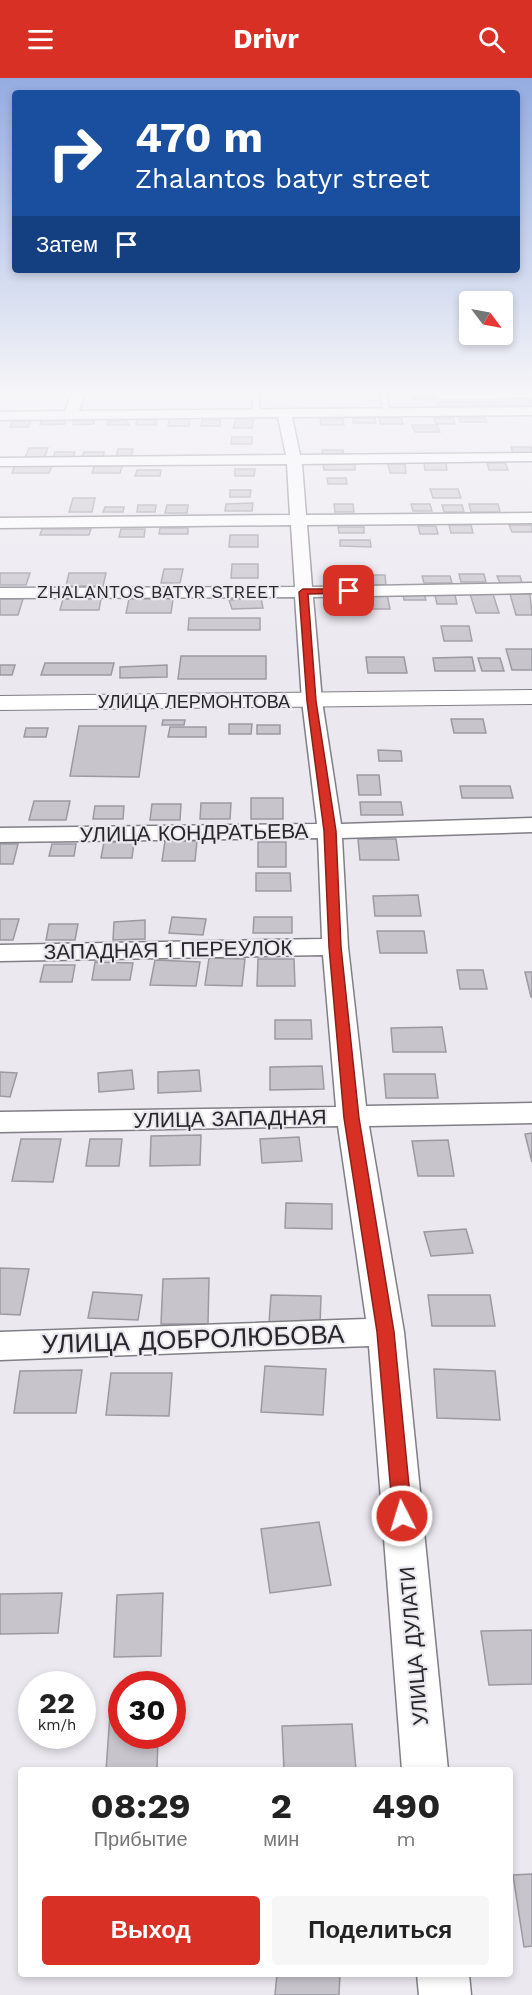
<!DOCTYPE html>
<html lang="ru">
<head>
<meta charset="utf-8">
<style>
	body { margin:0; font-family:"Work Sans",sans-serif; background:#f6f6f6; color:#222; height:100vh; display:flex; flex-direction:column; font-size:22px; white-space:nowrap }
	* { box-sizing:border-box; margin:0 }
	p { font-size:20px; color:#767676 }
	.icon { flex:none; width:33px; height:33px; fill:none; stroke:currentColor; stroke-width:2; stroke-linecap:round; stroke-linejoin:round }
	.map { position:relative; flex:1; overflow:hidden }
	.side { position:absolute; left:18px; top:1689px; width:495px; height:210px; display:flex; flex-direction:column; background:#fff; border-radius:6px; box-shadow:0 3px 9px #0003 }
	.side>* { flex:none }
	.hud { position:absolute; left:12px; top:12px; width:508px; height:183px; border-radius:6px; box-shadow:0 3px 9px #0003; background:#1a4fa0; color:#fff; overflow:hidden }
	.needle { width:39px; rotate:122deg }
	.controls { position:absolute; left:459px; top:213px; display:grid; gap:12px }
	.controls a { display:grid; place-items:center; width:54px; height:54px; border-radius:6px; background:#fff; box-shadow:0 3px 9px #0003; font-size:30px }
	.speed { position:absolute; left:18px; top:1593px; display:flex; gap:12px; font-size:30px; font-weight:700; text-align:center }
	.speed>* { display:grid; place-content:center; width:78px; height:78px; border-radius:50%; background:#fff; box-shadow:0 3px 9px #0003; line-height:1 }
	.speed small { font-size:15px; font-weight:400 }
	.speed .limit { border:9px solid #d22; background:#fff; color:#111 }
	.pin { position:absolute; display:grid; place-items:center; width:51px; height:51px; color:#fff; margin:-26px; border-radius:12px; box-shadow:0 3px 9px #0006 }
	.me { position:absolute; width:66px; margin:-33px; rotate:355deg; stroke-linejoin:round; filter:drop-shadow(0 0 4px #0008) }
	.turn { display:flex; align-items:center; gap:21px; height:126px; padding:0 24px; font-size:27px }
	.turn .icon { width:78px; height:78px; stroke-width:2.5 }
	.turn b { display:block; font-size:42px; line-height:51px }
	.then { display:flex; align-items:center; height:57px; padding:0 24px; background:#0003; gap:12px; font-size:22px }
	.eta { display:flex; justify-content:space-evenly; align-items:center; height:102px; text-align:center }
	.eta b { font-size:36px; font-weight:700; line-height:42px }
	.button { display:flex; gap:12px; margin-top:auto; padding:12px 24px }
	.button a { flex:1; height:69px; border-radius:6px; background:#d93025; color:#fff; font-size:24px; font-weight:700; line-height:69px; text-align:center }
	.button a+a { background:#f6f6f6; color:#222 }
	header { display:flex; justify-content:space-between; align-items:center; height:78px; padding:0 24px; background:#d93025; color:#fff; font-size:27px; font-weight:700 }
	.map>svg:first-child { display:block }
	.building { fill:#c7c4cc; stroke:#9c99a1; stroke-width:1.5 }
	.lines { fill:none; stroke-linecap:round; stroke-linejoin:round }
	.lane-casing { stroke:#817f86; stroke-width:2 }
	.street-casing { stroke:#817f86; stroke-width:3 }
	.secondary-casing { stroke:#817f86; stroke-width:2 }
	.lane { fill:#fff; fill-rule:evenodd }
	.street { fill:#fff; fill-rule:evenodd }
	.secondary { fill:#fff; fill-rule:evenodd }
	.route { fill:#d93025; stroke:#8d1f18; stroke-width:1.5 }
	.labels { text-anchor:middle; stroke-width:4.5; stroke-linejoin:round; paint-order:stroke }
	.far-street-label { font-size:18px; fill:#272629; stroke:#ebe8f0 }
	.street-label { font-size:21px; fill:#272629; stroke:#ebe8f0 }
	.near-street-label { font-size:26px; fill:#272629; stroke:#ebe8f0 }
</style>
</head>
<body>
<header><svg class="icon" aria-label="menu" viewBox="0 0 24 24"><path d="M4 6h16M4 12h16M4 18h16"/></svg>Drivr<svg class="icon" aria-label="search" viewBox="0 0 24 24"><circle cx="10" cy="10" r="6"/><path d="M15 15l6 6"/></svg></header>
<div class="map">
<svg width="532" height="1917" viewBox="0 0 532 1917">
	<rect width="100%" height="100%" fill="#ebe8f0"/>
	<!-- building -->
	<g class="building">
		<path d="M409,312H431L434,321H412Z"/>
		<path d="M532,323V329L439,330L437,324Z"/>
		<path d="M353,340H375L376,345H353Z"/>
		<path d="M379,340H401L403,346H380Z"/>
		<path d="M434,340H453L455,346H436Z"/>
		<path d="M459,340H485L487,344H460Z"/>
		<path d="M169,341H190L189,348H168Z"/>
		<path d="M236,341H254L252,350H233Z"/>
		<path d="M320,341H343L344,347H321Z"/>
		<path d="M65,342V346L40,347L41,343Z"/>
		<path d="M74,342H94V346L73,347Z"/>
		<path d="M126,342L129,347H107L108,343Z"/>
		<path d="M137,342H157L156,347H136Z"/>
		<path d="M202,342H220V348H201Z"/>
		<path d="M13,343H31L28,349H10Z"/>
		<path d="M412,347H437L440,354H415Z"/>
		<path d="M232,359H252V366H231Z"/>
		<path d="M511,369H532V377H514Z"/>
		<path d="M29,370H48L44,380H25Z"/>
		<path d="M118,371H133L131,380H116Z"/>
		<path d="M322,372H343L344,379H323Z"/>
		<path d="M55,374H75L73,380H53Z"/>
		<path d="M84,374H104L103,380H82Z"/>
		<path d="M424,385H446L447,392H425Z"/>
		<path d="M487,385H505L508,392H489Z"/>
		<path d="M95,386H123L120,395H92Z"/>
		<path d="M323,386H355V392H324Z"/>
		<path d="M388,386H405L406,395H390Z"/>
		<path d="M15,387L52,388L49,395H12Z"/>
		<path d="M235,391H255L254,398H235Z"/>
		<path d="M137,392H161L160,398H135Z"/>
		<path d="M327,400H346L347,406H328Z"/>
		<path d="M430,411H458L461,420H433Z"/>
		<path d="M230,412H251L250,419H230Z"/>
		<path d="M73,420H95L92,434H69Z"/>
		<path d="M253,425L252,433H225L226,426Z"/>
		<path d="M334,426H353L354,434H335Z"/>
		<path d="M411,426H430L432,433H413Z"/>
		<path d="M469,426H498L500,434H471Z"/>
		<path d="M138,427H156L155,434H137Z"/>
		<path d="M167,427H188L187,435H165Z"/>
		<path d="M442,427H462L464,434H444Z"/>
		<path d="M105,429H124L123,434H103Z"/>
		<path d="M449,447H471L473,455H451Z"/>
		<path d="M509,447H532V454H512Z"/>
		<path d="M418,448H436L438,456H420Z"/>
		<path d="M338,449H364V455H339Z"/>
		<path d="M160,450H188V456H159Z"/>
		<path d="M42,451H91L89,457H40Z"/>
		<path d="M121,451H145L144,459H119Z"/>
		<path d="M230,457H258V469H229Z"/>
		<path d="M340,462H370L371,469L340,468Z"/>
		<path d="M232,486H258V500H231Z"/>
		<path d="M164,491H183L180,505H161Z"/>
		<path d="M0,495H30L26,507H0Z"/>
		<path d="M69,495H106L103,508H66Z"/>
		<path d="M459,496H484L486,504H461Z"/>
		<path d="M344,497H385L386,507H346Z"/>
		<path d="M422,498H450L452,505H424Z"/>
		<path d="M497,498H520L522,505H500Z"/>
		<path d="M403,515L424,516L426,522H404Z"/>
		<path d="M366,516H387L390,531H368Z"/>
		<path d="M470,516H493L499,535H476Z"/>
		<path d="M510,516H530L532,537H516Z"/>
		<path d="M435,517H455L457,526H437Z"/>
		<path d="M261,520L263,530L232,531L229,522Z"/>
		<path d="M0,521H23L18,537H0Z"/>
		<path d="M63,521H101L99,532H60Z"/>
		<path d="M129,521H173L171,535H126Z"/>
		<path d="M189,540H260V552H188Z"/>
		<path d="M441,548H469L472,563H444Z"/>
		<path d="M506,571H532V592H512Z"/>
		<path d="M181,578H266V601H178Z"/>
		<path d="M366,579H404L407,595H368Z"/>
		<path d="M472,579L475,593H435L433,580Z"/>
		<path d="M478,580H500L504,593H482Z"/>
		<path d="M45,585H114L111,597H41Z"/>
		<path d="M0,587H15L12,597H0Z"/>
		<path d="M167,587V599L120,600V589Z"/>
		<path d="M451,641H483L486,655H454Z"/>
		<path d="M163,642H185L184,647H162Z"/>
		<path d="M229,646H252L251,656H229Z"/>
		<rect x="257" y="647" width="23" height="9"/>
		<path d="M79,648H146L139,699L70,698Z"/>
		<path d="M170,649H206V659H168Z"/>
		<path d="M26,650H48L46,659H24Z"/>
		<path d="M378,672L401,673L402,683H379Z"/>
		<path d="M357,697H379L381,717H359Z"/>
		<path d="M460,708H510L513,720H462Z"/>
		<rect x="251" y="720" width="32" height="21"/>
		<path d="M34,723H70L66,742H29Z"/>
		<path d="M360,724H401L403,737H361Z"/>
		<path d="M201,725H231L230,741H200Z"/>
		<path d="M152,726H181L180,742H150Z"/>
		<path d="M95,728H124L123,741H93Z"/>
		<path d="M358,761H396L399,782H360Z"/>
		<path d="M165,763H197L195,783H162Z"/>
		<path d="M104,764H134L132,780H101Z"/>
		<rect x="258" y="764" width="28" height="25"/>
		<path d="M0,766H18L13,786H0Z"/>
		<path d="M52,766H76L74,778H49Z"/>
		<path d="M256,795H290L291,813H256Z"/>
		<path d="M418,817L421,838H375L373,818Z"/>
		<path d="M172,839L206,841L203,857L169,855Z"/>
		<path d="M254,839H292V855H253Z"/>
		<path d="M0,841H19L13,862H0Z"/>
		<path d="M145,842V861L113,862L114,844Z"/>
		<path d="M49,846H78L75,862H46Z"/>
		<path d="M377,853H424L427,875H380Z"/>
		<path d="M209,880L245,881L242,908L205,907Z"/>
		<path d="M258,881H294L295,908H257Z"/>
		<path d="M155,882L200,884L196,908L150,907Z"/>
		<path d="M95,884L133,885L130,902H92Z"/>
		<path d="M44,887H75L72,904H40Z"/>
		<path d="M457,892H483L487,911H460Z"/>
		<path d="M525,894H532V919H531Z"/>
		<path d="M275,942H311L312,961H275Z"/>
		<path d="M442,949L446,974H393L391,950Z"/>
		<path d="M322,988L324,1011L270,1012V989Z"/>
		<path d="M132,992L134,1011L99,1014L98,995Z"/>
		<path d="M199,992L201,1013L158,1015V994Z"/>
		<path d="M0,994L17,995L10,1019L0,1018Z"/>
		<path d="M384,996H435L438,1020H386Z"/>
		<path d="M532,1055V1084L525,1056Z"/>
		<path d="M201,1057L200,1087L150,1088L151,1058Z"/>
		<path d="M299,1059L302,1083L262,1085L260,1061Z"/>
		<path d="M21,1061H61L53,1104L12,1103Z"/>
		<path d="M90,1061H122L119,1088H86Z"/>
		<path d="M448,1062L454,1098H418L412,1063Z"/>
		<path d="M286,1125L332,1126V1151L285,1150Z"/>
		<path d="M466,1151L473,1175L431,1178L424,1154Z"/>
		<path d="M0,1190L29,1191L20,1237L0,1236Z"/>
		<path d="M209,1200L208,1246H161L163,1201Z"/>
		<path d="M93,1214L142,1217L138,1242L88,1240Z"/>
		<path d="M271,1217L321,1218L320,1247L269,1245Z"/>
		<path d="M428,1217H490L495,1248H432Z"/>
		<path d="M265,1288L326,1291L323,1337L261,1334Z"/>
		<path d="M434,1291L495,1293L500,1342L437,1340Z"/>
		<path d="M82,1292L76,1335H14L20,1293Z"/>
		<path d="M111,1295H172L169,1338L106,1337Z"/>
		<path d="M319,1444L331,1507L270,1515L261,1451Z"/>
		<path d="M62,1515L58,1555L0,1556V1516Z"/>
		<path d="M163,1515L161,1578L114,1579L117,1517Z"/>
		<path d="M532,1552V1606L489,1607L481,1553Z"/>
		<path d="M110,1636H122V1658H158L157,1692H106Z"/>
		<path d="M352,1646L356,1692H284L282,1648Z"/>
		<path d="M532,1796V1868L524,1869L513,1797Z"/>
		<path d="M277,1896H340L339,1917H275Z"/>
	</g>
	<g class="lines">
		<defs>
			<g id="lane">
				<path d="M252,312H258L260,338L253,336Z"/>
				<path d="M378,312H385L390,335L384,334Z"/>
				<path d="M435,312H442L443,317L532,316V320L440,321L437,319Z"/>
			</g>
			<g id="street">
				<path d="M73,312H86L79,333L532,329V337L292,339L300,377L532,375V383L302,386L306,437L532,435V445L307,447L312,509L532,505V515L313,519L322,623L341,746L532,740V754L342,760L348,869L366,1028L532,1025V1045L369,1048L404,1254L448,1692H402L369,1268L0,1282V1254L366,1241L338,1048L0,1054V1034L336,1029L323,877L0,883V867L322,861L318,760L0,764V750L317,746L302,623L295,519L0,520V510L295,509L291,447L0,450V440L290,437L287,386L0,388V380L286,377L278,339L0,342V334L65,333Z"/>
				<path d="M417,1896H469L471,1917H419Z"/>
			</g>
			<path id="secondary" d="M532,612V626L0,632V618Z"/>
		</defs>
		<!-- lane casing -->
		<use href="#lane" class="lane-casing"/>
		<!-- street casing -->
		<use href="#street" class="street-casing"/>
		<!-- secondary casing -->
		<use href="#secondary" class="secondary-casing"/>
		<!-- lane -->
		<use href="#lane" class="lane"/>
		<!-- street -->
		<use href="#street" class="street"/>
		<!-- secondary -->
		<use href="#secondary" class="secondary"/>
	</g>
	<!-- sky -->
	<linearGradient id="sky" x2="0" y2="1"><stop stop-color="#94ace1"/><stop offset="0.54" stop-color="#f6f5f8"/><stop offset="1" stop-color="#f6f5f8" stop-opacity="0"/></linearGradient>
	<rect width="532" height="581" fill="url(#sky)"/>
	<!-- route -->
	<path class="route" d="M349,511H352V515L308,516L316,623L336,753L341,869L359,1040L394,1254L412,1438L409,1444L402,1446L395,1444L393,1438L377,1254L344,1040L329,869L324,753L307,623L299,514L303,511Z"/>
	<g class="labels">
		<!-- far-street labels -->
		<g class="far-street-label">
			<text x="158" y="520">ZHALANTOS BATYR STREET</text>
			<text x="194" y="630">УЛИЦА ЛЕРМОНТОВА</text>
		</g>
		<!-- street labels -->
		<g class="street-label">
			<text transform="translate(194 755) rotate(-1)" y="7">УЛИЦА КОНДРАТЬЕВА</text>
			<text transform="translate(168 872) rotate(-1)" y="7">ЗАПАДНАЯ 1 ПЕРЕУЛОК</text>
			<text transform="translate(230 1041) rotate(-1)" y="7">УЛИЦА ЗАПАДНАЯ</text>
			<text transform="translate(414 1568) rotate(-95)" y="7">УЛИЦА ДУЛАТИ</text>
		</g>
		<!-- near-street labels -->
		<g class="near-street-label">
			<text transform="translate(193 1261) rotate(-2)" y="9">УЛИЦА ДОБРОЛЮБОВА</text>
		</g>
	</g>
</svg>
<div class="controls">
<a><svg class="needle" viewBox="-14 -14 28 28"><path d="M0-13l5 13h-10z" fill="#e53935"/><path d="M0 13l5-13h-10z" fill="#767676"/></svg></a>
</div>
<div class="speed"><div>22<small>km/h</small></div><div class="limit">30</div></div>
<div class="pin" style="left:349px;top:513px;background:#d93025"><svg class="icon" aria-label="arrive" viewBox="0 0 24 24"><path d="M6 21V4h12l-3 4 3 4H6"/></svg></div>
<svg class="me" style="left:402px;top:1438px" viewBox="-20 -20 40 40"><circle r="17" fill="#d93025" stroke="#fff" stroke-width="3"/><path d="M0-11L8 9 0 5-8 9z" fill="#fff"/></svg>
<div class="hud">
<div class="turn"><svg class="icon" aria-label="right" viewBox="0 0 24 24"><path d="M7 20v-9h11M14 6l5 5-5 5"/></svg><div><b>470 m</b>Zhalantos batyr street</div></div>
<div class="then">Затем<svg class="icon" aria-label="arrive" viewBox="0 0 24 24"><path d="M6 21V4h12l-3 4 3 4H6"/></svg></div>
</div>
<section class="side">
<div class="eta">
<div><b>08:29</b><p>Прибытие</p></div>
<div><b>2</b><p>мин</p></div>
<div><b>490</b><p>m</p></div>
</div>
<div class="button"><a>Выход</a><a>Поделиться</a></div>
</section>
</div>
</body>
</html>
